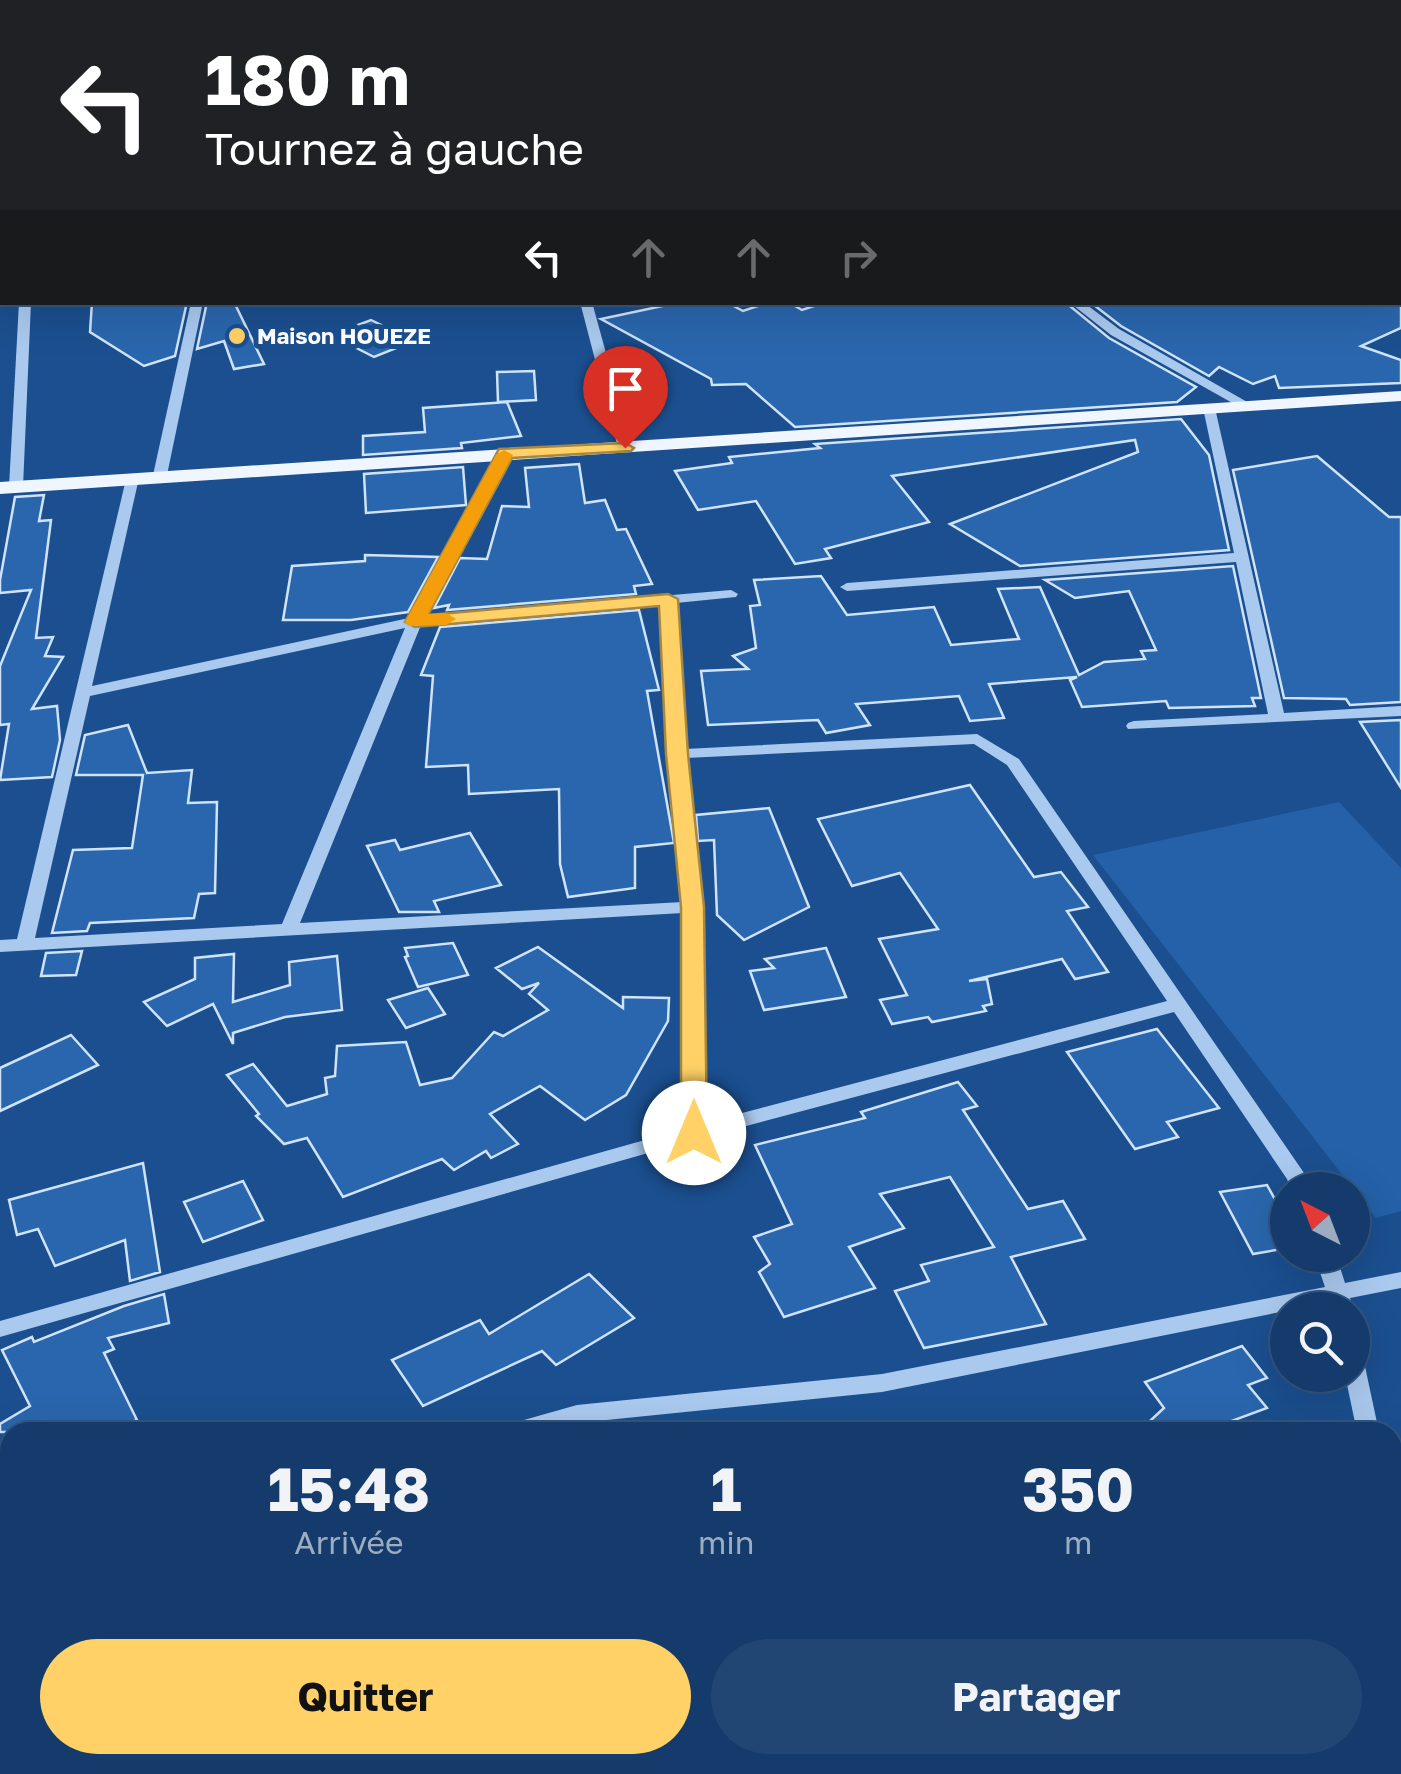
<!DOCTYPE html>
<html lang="fr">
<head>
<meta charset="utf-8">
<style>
	body { margin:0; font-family:"Golos Text",sans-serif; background:#214673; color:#f1f3f6; height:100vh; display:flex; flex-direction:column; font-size:38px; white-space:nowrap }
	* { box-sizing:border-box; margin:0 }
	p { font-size:32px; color:#9dadc1 }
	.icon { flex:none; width:55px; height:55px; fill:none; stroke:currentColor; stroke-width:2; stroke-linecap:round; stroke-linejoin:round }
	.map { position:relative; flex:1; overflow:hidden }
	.drawer { position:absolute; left:0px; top:1422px; width:1402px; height:352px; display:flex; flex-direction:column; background:#143b6b; border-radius:30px 30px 0 0; box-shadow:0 10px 40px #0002,0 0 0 2px #33557e }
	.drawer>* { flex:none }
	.hud { position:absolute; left:0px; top:0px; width:1402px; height:305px; box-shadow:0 10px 40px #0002,0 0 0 2px #33557e; background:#202124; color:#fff; overflow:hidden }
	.needle { width:65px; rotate:318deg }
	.fabs { position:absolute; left:1270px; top:1172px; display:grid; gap:20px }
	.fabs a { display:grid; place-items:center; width:100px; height:100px; border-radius:50%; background:#143b6b; box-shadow:0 10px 40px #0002,0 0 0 2px #33557e; font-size:50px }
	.pin { position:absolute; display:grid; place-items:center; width:85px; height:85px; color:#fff; margin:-102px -42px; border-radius:50% 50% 50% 0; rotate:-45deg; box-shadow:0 0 10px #0007 }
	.pin .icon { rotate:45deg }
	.me { position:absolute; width:110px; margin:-55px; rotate:0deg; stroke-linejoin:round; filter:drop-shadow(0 0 8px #0008) }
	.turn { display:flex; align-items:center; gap:35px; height:210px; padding:0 40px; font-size:45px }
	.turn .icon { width:130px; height:130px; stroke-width:2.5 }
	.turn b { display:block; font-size:70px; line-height:85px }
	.lanes { display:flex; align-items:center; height:95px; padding:0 40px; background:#0003; justify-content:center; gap:50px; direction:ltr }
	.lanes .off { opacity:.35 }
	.eta { display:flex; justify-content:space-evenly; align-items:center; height:170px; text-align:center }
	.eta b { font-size:60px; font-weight:700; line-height:70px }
	.primary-button { display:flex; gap:20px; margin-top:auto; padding:20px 40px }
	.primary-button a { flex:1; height:115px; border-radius:60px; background:#ffd166; color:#111; font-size:40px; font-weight:700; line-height:115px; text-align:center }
	.primary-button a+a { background:#214673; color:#f1f3f6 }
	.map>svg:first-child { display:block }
	.green { fill:#2461a8 }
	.building { fill:#2a66ad; stroke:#cfe3fa; stroke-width:2.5 }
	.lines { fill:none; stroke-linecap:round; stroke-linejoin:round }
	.minor { fill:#a9c9ee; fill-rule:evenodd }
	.major { fill:#f0f6ff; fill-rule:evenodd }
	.route { fill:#ffd166; stroke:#a68842; stroke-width:2.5 }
	.slow { fill:#f59e0b }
	.poi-dot { fill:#ffd166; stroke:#1b4f8f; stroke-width:4 }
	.labels { text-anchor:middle; stroke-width:10; stroke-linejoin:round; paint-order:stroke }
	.far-poi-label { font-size:22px; font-weight:bold; fill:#fff; stroke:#1b4f8f; text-anchor:start }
</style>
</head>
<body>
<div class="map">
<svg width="1401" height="1774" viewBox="0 0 1401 1774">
	<rect width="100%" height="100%" fill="#1b4f8f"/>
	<!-- green -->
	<path class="green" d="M1339,802L1401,868V1211L1376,1218L1093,855Z"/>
	<!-- building -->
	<g class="building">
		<path d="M92,302H187L175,356L144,366L90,332Z"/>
		<path d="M207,302H234L264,364L234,369L224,341L197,349Z"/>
		<path d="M681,302H726L743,311L770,302H788L802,310L826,302H1065L1109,338L1196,387L1177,402L795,427L746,384L712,385L711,379L601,319Z"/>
		<path d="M1090,302H1401V328L1361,346L1401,360V383L1279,388L1275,376L1253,384L1219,367L1209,376L1121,326Z"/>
		<path d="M371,320L414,341L374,357L331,335Z"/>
		<path d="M534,371L536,400L498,402L497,372Z"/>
		<path d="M507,402L521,436L461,443L462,448L363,455V436L425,432L423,408Z"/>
		<path d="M1181,419L1209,455L1229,550L1020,566L950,524L1138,452L1135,440L892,476L929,522L825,549L831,558L795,564L756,501L698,510L675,471L732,463L729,457L820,448L815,444Z"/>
		<path d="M1317,456L1389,517H1401V702L1350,705L1346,699L1284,698L1233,470Z"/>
		<path d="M579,464L585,503L605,500L617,530L626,529L652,584L634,586L636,594L447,610L449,605L434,608L460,558L487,559L502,506L529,507L525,468Z"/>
		<path d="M463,467L466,505L366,513L364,474Z"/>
		<path d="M44,495L39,521L51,520L36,638L53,637L45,656L63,657L32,709L57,706L60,740L52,777L0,780L9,724L0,725V666L31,590L0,593V580L15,497Z"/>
		<path d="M365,555L438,557L408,612L351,620H283L292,566L365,561Z"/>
		<path d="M1233,566L1261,698H1252L1255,706L1169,708L1166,701L1082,707L1070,680L1077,677L989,684L1004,718L970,721L959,696L856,704L870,725L826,733L818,720L708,725L701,671L748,669L733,656L756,648L750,606L760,605L754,580L821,576L847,615L934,607L951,645L1019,639L998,589L1040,587L1079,675L1104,662L1145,659L1141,651L1156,650L1129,591L1075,598L1045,580Z"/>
		<path d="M639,610L659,690L647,691L674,843L635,847V888L568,897L560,864L559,789L469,794L468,765L426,767L433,676L421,675L440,627Z"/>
		<path d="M1401,720V788L1360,722Z"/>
		<path d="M128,725L147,773L192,770L188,803L217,802L215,893L199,894L194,918L90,923L87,931L52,933L73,850L132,848L143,775H76L85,735Z"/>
		<path d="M970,785L1034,877L1061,872L1088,907L1067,911L1108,972L1075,979L1062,959L969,981L987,979L992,1004L983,1006L986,1011L932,1022L928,1017L892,1024L880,1000L907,995L879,939L938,929L900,873L852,886L818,819Z"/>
		<path d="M769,808L809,907L744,940L717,915L714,840L698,841L696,815Z"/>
		<path d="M470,833L501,885L434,901L439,912H399L367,846L395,840L400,850Z"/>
		<path d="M453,943L468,975L418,987L405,957L408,956L405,948Z"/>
		<path d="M538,947L623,1008V997L669,998L668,1021L626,1095L585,1120L540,1086L490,1114L518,1144L491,1158L486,1151L454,1170L442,1159L343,1197L307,1138L284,1144L256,1116L259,1114L227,1075L253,1064L287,1106L327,1094L325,1078L335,1076L337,1046L406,1042L420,1085L452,1078L494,1032L503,1036L548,1010L529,994L539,983L522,989L496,968Z"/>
		<path d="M826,948L846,997L764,1010L750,971L774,968L765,959Z"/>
		<path d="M82,951L76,975L41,976L46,953Z"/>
		<path d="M234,954L233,1002L290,985L289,962L337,956L342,1010L285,1017L233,1033V1044L213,1004L167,1026L144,1002L195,979V958Z"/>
		<path d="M428,988L445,1014L406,1028L388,1000Z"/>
		<path d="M1157,1029L1219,1108L1167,1122L1178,1137L1135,1149L1067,1052Z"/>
		<path d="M71,1035L98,1065L0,1111V1068Z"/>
		<path d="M958,1082L977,1106L963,1110L1028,1209L1063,1201L1085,1239L1011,1257L1046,1324L924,1348L895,1291L929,1281L921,1265L994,1247L950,1177L880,1194L904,1228L849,1247L875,1288L784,1317L759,1272L770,1264L754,1237L792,1224L755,1145L865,1118L861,1112Z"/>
		<path d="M143,1163L160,1272L130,1281L125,1240L55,1266L38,1229L17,1235L9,1200Z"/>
		<path d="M243,1181L263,1220L203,1242L184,1202Z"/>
		<path d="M1267,1185L1288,1223V1248L1253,1254L1220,1192Z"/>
		<path d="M589,1274L634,1318L556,1365L542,1351L423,1406L392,1360L480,1320L489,1334Z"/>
		<path d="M164,1294L169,1323L108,1338L114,1349L104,1353L137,1420L106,1432H0V1424L30,1406L2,1350L32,1337L34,1342L124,1306Z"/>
		<path d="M1242,1346L1267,1378L1248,1385L1267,1408L1202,1432H1138L1164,1408L1145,1382Z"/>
	</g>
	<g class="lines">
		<!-- minor -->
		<g class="minor">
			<path d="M230,0H260L257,2H229Z"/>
			<path d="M466,0H475L476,2H467Z"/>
			<path d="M537,0H571L568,2H536Z"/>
			<path d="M664,0H675L676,2H666Z"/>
			<path d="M848,0H860L861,2H850Z"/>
			<path d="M1204,0H1213L1214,2H1205Z"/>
			<path d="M1373,0H1384L1385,2H1375Z"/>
			<path d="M1400,11L1401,12V18L1400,17Z"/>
			<path d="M0,119H2V128L0,129Z"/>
			<rect x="1400" y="137" width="1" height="6"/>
			<rect x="1400" y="175" width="1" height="7"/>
			<rect x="1400" y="250" width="1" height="7"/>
			<path d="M0,287L2,288V294L0,295Z"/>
			<path d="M19,302H31L23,487L16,491L9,487Z"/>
			<path d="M191,302H203L167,475L160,479L153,475Z"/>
			<path d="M580,302H592L632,448L630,451L625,452L618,448Z"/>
			<path d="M1069,302H1083L1119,329L1256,407L1250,411L1245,410L1111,335Z"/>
			<path d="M1209,404L1215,408L1284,713L1401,706V716L1128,729L1126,726L1128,723L1134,721L1268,714L1236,562L847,591L840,587L847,583L1234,553L1203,408Z"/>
			<path d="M505,449L512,453L425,616L731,590L738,594L736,597L676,603L685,749L977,734L1019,759L1304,1173L1311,1190H1291L1287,1179L1174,1012L694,1140L0,1337V1321L684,1129L683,913L0,952V940L17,939L127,475L132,474L139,478L92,686L409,618L498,453ZM661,604L669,754L683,902L300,923L421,625ZM405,628L282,924L35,938L90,696ZM974,744L1007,765L1167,1001L704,1123L701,907L686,758Z"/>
			<path d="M1314,1255H1336L1345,1283L1401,1272V1288L1350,1298L1354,1310L1352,1312V1310H1332L1330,1302L882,1392L577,1423L542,1432H500L503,1426L577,1405L882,1374L1325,1287Z"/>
			<path d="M1352,1349L1360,1351L1363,1357L1379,1432H1357L1345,1375H1352Z"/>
			<path d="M1392,1541L1401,1545V1601L1392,1598Z"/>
			<path d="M10,1631V1653L0,1657V1635Z"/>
			<path d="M659,1765H708L703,1774H654Z"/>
		</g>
		<!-- major -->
		<path class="major" d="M1401,391V401L0,494V482Z"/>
	</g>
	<!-- route -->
	<path class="route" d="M625,443L634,448L631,451L512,458L428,615L668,594L678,599L688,754L704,907L707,1133L703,1139H685L681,1133V907L666,754L659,606L415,627L405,622L499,449Z"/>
	<!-- slow -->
	<path class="slow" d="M504,450L513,455L428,614L446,613L456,619L446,625L408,626L405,622L496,455Z"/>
	<!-- markers -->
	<circle class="poi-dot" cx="237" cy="336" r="10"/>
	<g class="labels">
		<!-- far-poi labels -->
		<g class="far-poi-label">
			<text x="257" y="344">Maison HOUEZE</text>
		</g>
	</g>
</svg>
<div class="fabs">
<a><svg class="needle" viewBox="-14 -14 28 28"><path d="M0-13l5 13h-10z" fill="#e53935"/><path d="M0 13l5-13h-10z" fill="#9dadc1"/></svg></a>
<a><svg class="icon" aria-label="search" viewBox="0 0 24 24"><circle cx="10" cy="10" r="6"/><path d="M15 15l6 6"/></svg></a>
</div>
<div class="pin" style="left:625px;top:448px;background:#d93025"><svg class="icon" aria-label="arrive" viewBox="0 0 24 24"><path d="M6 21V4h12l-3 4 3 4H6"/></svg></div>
<svg class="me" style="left:694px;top:1133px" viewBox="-20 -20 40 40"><circle r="19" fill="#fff"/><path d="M0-13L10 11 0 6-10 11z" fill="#ffd166"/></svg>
<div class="hud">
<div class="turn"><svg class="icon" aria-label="left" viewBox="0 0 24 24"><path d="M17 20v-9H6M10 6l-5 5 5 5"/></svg><div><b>180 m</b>Tournez à gauche</div></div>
<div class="lanes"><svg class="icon" aria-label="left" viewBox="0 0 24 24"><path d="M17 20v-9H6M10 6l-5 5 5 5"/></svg><svg class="icon off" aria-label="ahead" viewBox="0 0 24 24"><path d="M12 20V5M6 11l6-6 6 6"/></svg><svg class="icon off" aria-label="ahead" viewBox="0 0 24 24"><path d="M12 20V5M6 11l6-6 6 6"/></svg><svg class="icon off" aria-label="right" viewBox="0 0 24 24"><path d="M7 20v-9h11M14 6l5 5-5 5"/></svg></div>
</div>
<section class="drawer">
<div class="eta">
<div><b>15:48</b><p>Arrivée</p></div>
<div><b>1</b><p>min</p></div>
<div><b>350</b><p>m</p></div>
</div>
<div class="primary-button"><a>Quitter</a><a>Partager</a></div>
</section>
</div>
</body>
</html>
